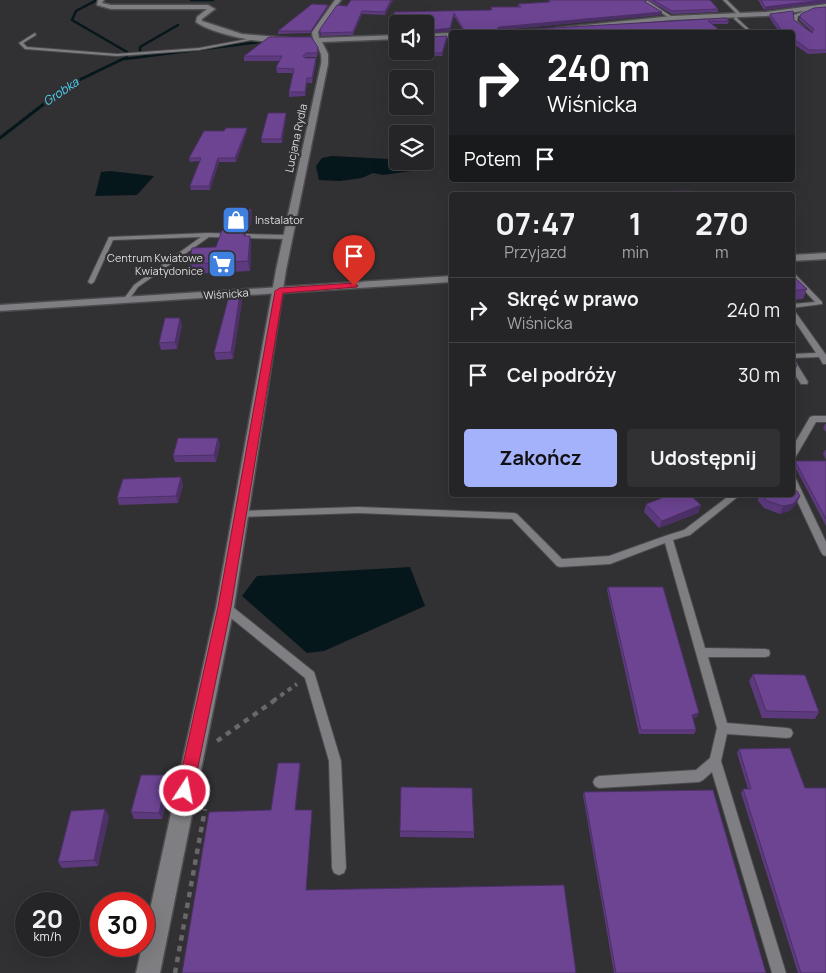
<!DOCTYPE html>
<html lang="pl">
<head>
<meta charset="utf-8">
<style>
	body { margin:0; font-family:Manrope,sans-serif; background:#313032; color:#f1f3f6; height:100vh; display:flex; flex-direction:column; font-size:19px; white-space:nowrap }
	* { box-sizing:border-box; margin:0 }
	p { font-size:16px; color:#a3a4a7 }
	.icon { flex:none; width:28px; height:28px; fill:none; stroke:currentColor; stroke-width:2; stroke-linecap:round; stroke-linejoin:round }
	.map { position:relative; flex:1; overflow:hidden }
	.sheet { position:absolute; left:449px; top:192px; width:346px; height:305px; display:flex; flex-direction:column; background:#252426; border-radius:5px; box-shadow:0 5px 20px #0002,0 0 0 1px #424143 }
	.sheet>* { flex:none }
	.banner { position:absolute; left:449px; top:30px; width:346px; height:152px; border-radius:5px; box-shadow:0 5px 20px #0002,0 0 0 1px #424143; background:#202124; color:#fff; overflow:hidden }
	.controls { position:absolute; left:389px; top:15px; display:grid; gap:10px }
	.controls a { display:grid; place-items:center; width:45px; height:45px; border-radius:5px; background:#252426; box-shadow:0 5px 20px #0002,0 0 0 1px #424143; font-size:25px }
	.speed { position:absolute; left:15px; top:892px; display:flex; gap:10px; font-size:25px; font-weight:700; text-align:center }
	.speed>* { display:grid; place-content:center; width:65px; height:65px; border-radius:50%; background:#252426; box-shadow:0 5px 20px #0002,0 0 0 1px #424143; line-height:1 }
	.speed small { font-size:12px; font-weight:400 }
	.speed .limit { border:8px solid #d22; background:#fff; color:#111 }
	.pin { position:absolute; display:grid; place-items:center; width:42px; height:42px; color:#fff; margin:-51px -21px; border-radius:50% 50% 50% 0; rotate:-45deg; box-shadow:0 0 5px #0007 }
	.pin .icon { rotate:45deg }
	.me { position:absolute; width:55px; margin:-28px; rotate:11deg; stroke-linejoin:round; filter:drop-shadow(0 0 4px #0008) }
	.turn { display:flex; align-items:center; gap:18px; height:105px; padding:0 15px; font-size:22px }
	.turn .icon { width:65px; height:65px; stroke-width:2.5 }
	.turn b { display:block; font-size:35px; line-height:42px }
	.then { display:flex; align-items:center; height:48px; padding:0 15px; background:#0003; gap:10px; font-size:19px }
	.eta { display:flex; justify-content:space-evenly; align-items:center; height:85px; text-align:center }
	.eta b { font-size:30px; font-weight:700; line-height:35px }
	.action { display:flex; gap:10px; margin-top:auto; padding:10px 15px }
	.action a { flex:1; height:58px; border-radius:5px; background:#a4b2fc; color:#111; font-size:20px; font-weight:700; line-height:58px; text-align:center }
	.action a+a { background:#313032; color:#f1f3f6 }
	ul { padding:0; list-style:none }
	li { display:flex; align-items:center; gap:15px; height:65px; padding:0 15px; border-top:1px solid #424143 }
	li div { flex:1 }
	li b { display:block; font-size:19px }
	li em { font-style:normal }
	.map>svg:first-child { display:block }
	.water { fill:#06171c }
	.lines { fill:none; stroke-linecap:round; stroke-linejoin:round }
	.stream-far1 { stroke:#06171c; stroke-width:2.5 }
	.stream { stroke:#06171c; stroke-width:3 }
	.lane-casing { stroke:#4c4b4d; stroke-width:2 }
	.street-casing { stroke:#4c4b4d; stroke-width:3 }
	.secondary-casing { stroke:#4c4b4d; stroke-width:3 }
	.path-far1 { stroke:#68676a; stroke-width:4; stroke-dasharray:4.5 4.5; stroke-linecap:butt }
	.path { stroke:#68676a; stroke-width:4.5; stroke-dasharray:5.5 5.5; stroke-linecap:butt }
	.lane { fill:#7f7e82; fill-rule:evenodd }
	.street { fill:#7f7e82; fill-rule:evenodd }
	.secondary { fill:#7f7e82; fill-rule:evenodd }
	.wall { fill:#5d3a7e }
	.shaded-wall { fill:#4c3066 }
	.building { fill:#6c4492; stroke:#4c3066 }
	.route { fill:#e11d48; stroke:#92132f }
	.labels { text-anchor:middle; stroke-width:4.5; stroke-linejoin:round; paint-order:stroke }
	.far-street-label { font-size:11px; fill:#dddcde; stroke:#313033 }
	.far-poi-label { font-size:11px; fill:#dddcde; stroke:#313033; text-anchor:start }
	.far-water-label { font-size:12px; font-style:italic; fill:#4fd6fa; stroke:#313033 }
</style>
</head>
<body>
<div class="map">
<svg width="826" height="973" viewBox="0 0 826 973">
	<rect width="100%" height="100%" fill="#313033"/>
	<!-- water -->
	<g class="water">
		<path d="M332,156L425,161L428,159L432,168L383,175L373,173L362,178L340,181L319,180L316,166L322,158Z"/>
		<path d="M110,171L154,176L137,195L95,196L101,172Z"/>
		<path d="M410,567L425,606L324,651L307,653L242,596L257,576Z"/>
	</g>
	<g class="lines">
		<!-- stream-far1 -->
		<g class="stream-far1">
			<path d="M97,0L76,11L72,20L127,52"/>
			<path d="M191,0H213"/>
			<path d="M140,51V47L178,25"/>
			<path d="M125,59L267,41"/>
			<path d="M75,82L127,57"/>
		</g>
		<!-- stream -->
		<path class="stream" d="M0,138L67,86L77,81"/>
		<defs>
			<g id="lane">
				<path d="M723,0H727L740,13L737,18L752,32H749L734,19L737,14Z"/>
				<path d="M646,1H648L674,18L671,19L646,3Z"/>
				<path d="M812,8L815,9L798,16L797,21L805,28L802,29L793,21L794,15Z"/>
				<path d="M35,33L36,35L23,43L27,47L117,54L199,48L259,37L261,38L199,50L117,56L25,49L19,43Z"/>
				<path d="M208,233L288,235L291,237L288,239L209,237L138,287L128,301L126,302L123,300L134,285L201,237L113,240L94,282L91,284L88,282L109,237Z"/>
				<path d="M792,271L822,302V304L792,308V304L815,302L792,277Z"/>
				<path d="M792,309L794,310L826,355V364H823L819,357L792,358V354L816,353L792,317Z"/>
				<path d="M792,361H795L808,382L807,384H801L792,370Z"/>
				<path d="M813,416H826V422H816L795,458L792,459V448L810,417Z"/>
				<path d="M792,476L796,479L826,542V556L823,555L821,552L792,490Z"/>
				<path d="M730,495H740L690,535L673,540L705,648L765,649L769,650L770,653L769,656L765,657H708L727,723L787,728L791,729L793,733L791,737L787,738L727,734L721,761L786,973H772L712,772L703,780L699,782L599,788L595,786L593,782L595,778L599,776L696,770L710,758L717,728L665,543L610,564L560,567L557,566L512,519L358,513L240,517L237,516L235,514L237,512L240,511L358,507L514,513L517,514L562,559L609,556L665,536L684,530Z"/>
				<path d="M225,603L229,604L314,672L315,675L341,761L346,868L344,873L339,875L334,873L332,868L329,761L305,678L221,610L220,607L221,604Z"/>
			</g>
			<g id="street">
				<path d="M98,0H104L102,3L111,5H208L215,9L202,19V21L242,34L289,38C272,48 212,34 196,22L197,17L207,9H111L97,5Z"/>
				<path d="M335,0H341L318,32L319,38L398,35V39L322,42L328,54V64L286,270L234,607L160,973H136L142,946H144V937L216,607L276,270L321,64C324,48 312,45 312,32Z"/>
				<path d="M826,4V8L766,16L672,20L559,30L556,28L672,16L766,12Z"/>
				<path d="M451,33V37L425,38V34Z"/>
			</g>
			<g id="secondary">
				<path d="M826,253V259L792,261V255Z"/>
				<path d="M451,276V282L0,311V305Z"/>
			</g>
		</defs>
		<!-- lane casing -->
		<use href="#lane" class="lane-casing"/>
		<!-- street casing -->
		<use href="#street" class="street-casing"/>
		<!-- secondary casing -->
		<use href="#secondary" class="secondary-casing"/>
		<!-- path-far1 -->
		<path class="path-far1" d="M273,701L297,684"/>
		<!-- path -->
		<g class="path">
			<path d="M217,741L275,700"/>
			<path d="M175,973L205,809"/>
		</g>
		<!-- lane -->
		<use href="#lane" class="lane"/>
		<!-- street -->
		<use href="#street" class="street"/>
		<!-- secondary -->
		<use href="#secondary" class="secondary"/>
	</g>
	<!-- wall -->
	<g class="wall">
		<path d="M393,0L385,15L362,14L353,35L321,36L320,29L347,6Z"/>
		<path d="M548,0H646L645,2L662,12L661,15L499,30V31L726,18L729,21L728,24H712L722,32H464L454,16L450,31L425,34V24H398V34L396,33L394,15L491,10V7H518V4L549,2Z"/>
		<path d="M647,0H710L718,9V12L672,14Z"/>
		<path d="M758,0H826V3L764,10Z"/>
		<path d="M328,5V7L311,33L278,34V31Z"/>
		<path d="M826,7V53L808,54L792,43V32H779L769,17L770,14L794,20L812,33V32L799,20L801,14Z"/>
		<path d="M447,36V39L442,56H399V51Z"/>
		<path d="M318,52L317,57H306L305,58H316V63L312,83H307L305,96L289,97V92L293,73H277L276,68L280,61H244V56Z"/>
		<path d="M286,117L282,143H262L261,139Z"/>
		<path d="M247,131L236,162H219L210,190H191L190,186L200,161L190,162L189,158Z"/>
		<path d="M252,216L249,232H246V236H250L251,246L250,271L191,274L189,264L216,247L226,230L225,225Z"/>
		<path d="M792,275L807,289L803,299L792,300Z"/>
		<path d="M240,294L242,301L233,359L216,360L214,353Z"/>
		<path d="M182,325L177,349L161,350L159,343Z"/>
		<path d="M792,351L794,360L797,366L793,376H792Z"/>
		<path d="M825,424H826V432L823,428Z"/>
		<path d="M220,444L216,462H175L173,456Z"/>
		<path d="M825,450H826V460L823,454Z"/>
		<path d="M795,461H826V526L794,465Z"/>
		<path d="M183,485L178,503L119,505L117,498Z"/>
		<path d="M758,495H792L800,496L796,504L789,511L780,514L764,508L758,501Z"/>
		<path d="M646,504L701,505L698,513L659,528L644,512Z"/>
		<path d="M608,587L697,717L692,718L696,730L694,734H639L607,590Z"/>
		<path d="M753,674L819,712L815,719L762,718L749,681Z"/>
		<path d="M739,749L826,973H798L741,793L743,789H748L737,753Z"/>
		<path d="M168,775L171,782L162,819H134L131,812Z"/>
		<path d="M401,787L474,832V838L400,837Z"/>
		<path d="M584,792L766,973H614L583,795Z"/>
		<path d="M109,816L98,866L62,868L58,862Z"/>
	</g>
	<!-- shaded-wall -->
	<g class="shaded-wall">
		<path d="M391,0H393L385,15V12Z"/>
		<path d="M822,0H826V3L764,10L765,7Z"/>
		<path d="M328,5V7L311,33V31Z"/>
		<path d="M362,11V14L353,35V32Z"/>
		<path d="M662,12L661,15L499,30L497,29L499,27Z"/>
		<path d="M454,13V16L450,31L425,34V31Z"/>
		<path d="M447,36V39L442,56V53Z"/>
		<path d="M316,58V63L312,83V78Z"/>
		<path d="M307,78V83L305,96V92Z"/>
		<path d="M286,113V117L282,143L281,139Z"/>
		<path d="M247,128V131L236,162L235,158Z"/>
		<path d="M218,158L219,162L210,190L209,186Z"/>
		<path d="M251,209L252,216L249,232L248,226Z"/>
		<path d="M250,236L251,246L250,271L248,261Z"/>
		<path d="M240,294L242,301L233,359L231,352Z"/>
		<path d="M180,318L182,325L177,349L175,342Z"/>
		<path d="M218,438L220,444L216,462L214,455Z"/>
		<path d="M181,477L183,485L178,503L176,496Z"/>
		<path d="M800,496L796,504L789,511L780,514L783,506Z"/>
		<path d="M701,505L698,513L659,528L662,521Z"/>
		<path d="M699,713L697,717L690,719L692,715Z"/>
		<path d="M300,763L301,766L295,813V810Z"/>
		<path d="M168,775L171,782L162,819L159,813Z"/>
		<path d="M105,809L109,816L98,866L94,860Z"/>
		<path d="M312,810V813L306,893V890Z"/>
	</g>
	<!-- building -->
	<g class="building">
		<path d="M351,0H391L385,12L362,11L353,32L320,33V29L337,5L347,6Z"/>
		<path d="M549,0H646L645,2L662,12L499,27L497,29L499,31L726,18L729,21H708L722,32H465L454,13L450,28L425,31V24H398V31L396,30L394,12L492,10L491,7H521L518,4L550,2Z"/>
		<path d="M653,0H710L718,9L672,11Z"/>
		<path d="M761,0H822L765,7Z"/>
		<path d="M312,4L328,5L311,31H278Z"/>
		<path d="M826,7V50H809L792,38V32H784L782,31L770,14L793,11L794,20L812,33L814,29L800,17L801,14L814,8Z"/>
		<path d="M447,36L442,53H399V51H425V37Z"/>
		<path d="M269,37H311L318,47L317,53H306L303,56L305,58H316L312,78H307L305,92H289L294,69L276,68L282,56H244Z"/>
		<path d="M268,113H286L281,139H261Z"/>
		<path d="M226,128H247L235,158H218L209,186H190L201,158H189L204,131H224Z"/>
		<path d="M674,191H691L695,195H677Z"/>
		<path d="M251,209L248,226L225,225L231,210Z"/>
		<path d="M222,230H245L244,236H250L248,261L189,264L192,248L216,247Z"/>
		<path d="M792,275L807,289L792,291Z"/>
		<path d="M230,292L240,294L231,352L214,353Z"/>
		<path d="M165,318H180L175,342L159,343Z"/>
		<path d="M792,351L794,353V360L797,366H792Z"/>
		<path d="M178,438H218L214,455L173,456Z"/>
		<path d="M795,461H826V519Z"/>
		<path d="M181,477L176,496L117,498L123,479Z"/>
		<path d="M792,489L797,491L800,496L793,504L783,506L767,501L763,495H792Z"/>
		<path d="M670,495H690L701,505L662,521L646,504Z"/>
		<path d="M608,587H663L699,713L692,715L696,730H641Z"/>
		<path d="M753,674L805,675L819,712L766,711Z"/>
		<path d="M790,748L805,788H826V973H801L743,789H751L739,749Z"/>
		<path d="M278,763H300L295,810H312L306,890L564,885L576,973H182L209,812L271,810Z"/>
		<path d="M141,775H168L159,813L131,812Z"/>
		<path d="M401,787L472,788L474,832L400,831Z"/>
		<path d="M713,790L766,973H616L584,792Z"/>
		<path d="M105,809L94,860L58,862L71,811Z"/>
	</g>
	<!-- route -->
	<path class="route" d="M354,283L358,286L357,287L283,293L231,607L193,791L190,797L185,799L179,797L177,791L218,607L275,291L280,288Z"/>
	<!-- icons -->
	<defs>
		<symbol id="shop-square" viewBox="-11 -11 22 22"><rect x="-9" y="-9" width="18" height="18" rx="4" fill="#3f7fe0" stroke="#313033"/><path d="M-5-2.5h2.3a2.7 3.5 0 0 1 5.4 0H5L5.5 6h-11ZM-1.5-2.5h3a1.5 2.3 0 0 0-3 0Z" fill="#fff"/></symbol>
		<symbol id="supermarket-square" viewBox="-11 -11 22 22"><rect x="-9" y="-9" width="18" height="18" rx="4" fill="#3f7fe0" stroke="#313033"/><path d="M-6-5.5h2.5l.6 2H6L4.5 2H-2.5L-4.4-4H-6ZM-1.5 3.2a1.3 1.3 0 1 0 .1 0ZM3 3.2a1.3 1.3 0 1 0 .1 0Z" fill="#fff"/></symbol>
	</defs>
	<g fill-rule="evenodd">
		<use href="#shop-square" x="220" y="204" width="32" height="32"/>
		<use href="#supermarket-square" x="206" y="248" width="32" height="32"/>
	</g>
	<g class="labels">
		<!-- far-street labels -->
		<g class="far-street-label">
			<text transform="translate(296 138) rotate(-78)" y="4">Lucjana Rydla</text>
			<text transform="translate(226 294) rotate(-4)" y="4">Wiśnicka</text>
		</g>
		<!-- far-poi labels -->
		<g class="far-poi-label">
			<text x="255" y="224">Instalator</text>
			<text x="203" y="262" text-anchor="end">Centrum Kwiatowe<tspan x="203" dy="13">Kwiatydonice</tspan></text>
		</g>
		<!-- far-water labels -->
		<g class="far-water-label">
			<text transform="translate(61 92) rotate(-34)" y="4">Grobka</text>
		</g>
	</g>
</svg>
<div class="controls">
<a><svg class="icon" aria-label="sound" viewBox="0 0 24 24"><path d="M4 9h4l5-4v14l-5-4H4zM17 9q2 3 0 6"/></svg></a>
<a><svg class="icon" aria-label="search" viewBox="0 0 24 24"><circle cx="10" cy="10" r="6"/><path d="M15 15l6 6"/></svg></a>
<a><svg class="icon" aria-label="layers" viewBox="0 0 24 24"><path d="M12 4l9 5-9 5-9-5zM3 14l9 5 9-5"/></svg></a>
</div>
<div class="speed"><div>20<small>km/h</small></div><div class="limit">30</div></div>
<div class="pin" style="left:354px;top:286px;background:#d93025"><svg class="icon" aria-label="arrive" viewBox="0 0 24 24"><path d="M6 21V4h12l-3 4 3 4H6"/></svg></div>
<svg class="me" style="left:185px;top:791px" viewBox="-20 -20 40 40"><circle r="17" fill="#e11d48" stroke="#fff" stroke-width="3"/><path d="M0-11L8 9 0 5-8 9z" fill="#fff"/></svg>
<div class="banner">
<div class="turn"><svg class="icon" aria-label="right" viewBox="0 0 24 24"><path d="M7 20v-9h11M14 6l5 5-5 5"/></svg><div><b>240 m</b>Wiśnicka</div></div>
<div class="then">Potem<svg class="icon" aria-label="arrive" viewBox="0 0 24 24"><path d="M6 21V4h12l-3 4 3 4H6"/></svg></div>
</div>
<section class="sheet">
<div class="eta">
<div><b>07:47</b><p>Przyjazd</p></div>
<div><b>1</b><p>min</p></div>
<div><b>270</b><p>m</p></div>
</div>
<ul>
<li><svg class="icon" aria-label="right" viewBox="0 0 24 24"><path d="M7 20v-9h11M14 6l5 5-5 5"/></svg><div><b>Skręć w prawo</b><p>Wiśnicka</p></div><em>240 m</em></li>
<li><svg class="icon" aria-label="arrive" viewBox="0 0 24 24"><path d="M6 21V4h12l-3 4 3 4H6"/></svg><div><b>Cel podróży</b></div><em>30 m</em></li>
</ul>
<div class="action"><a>Zakończ</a><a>Udostępnij</a></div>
</section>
</div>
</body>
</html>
